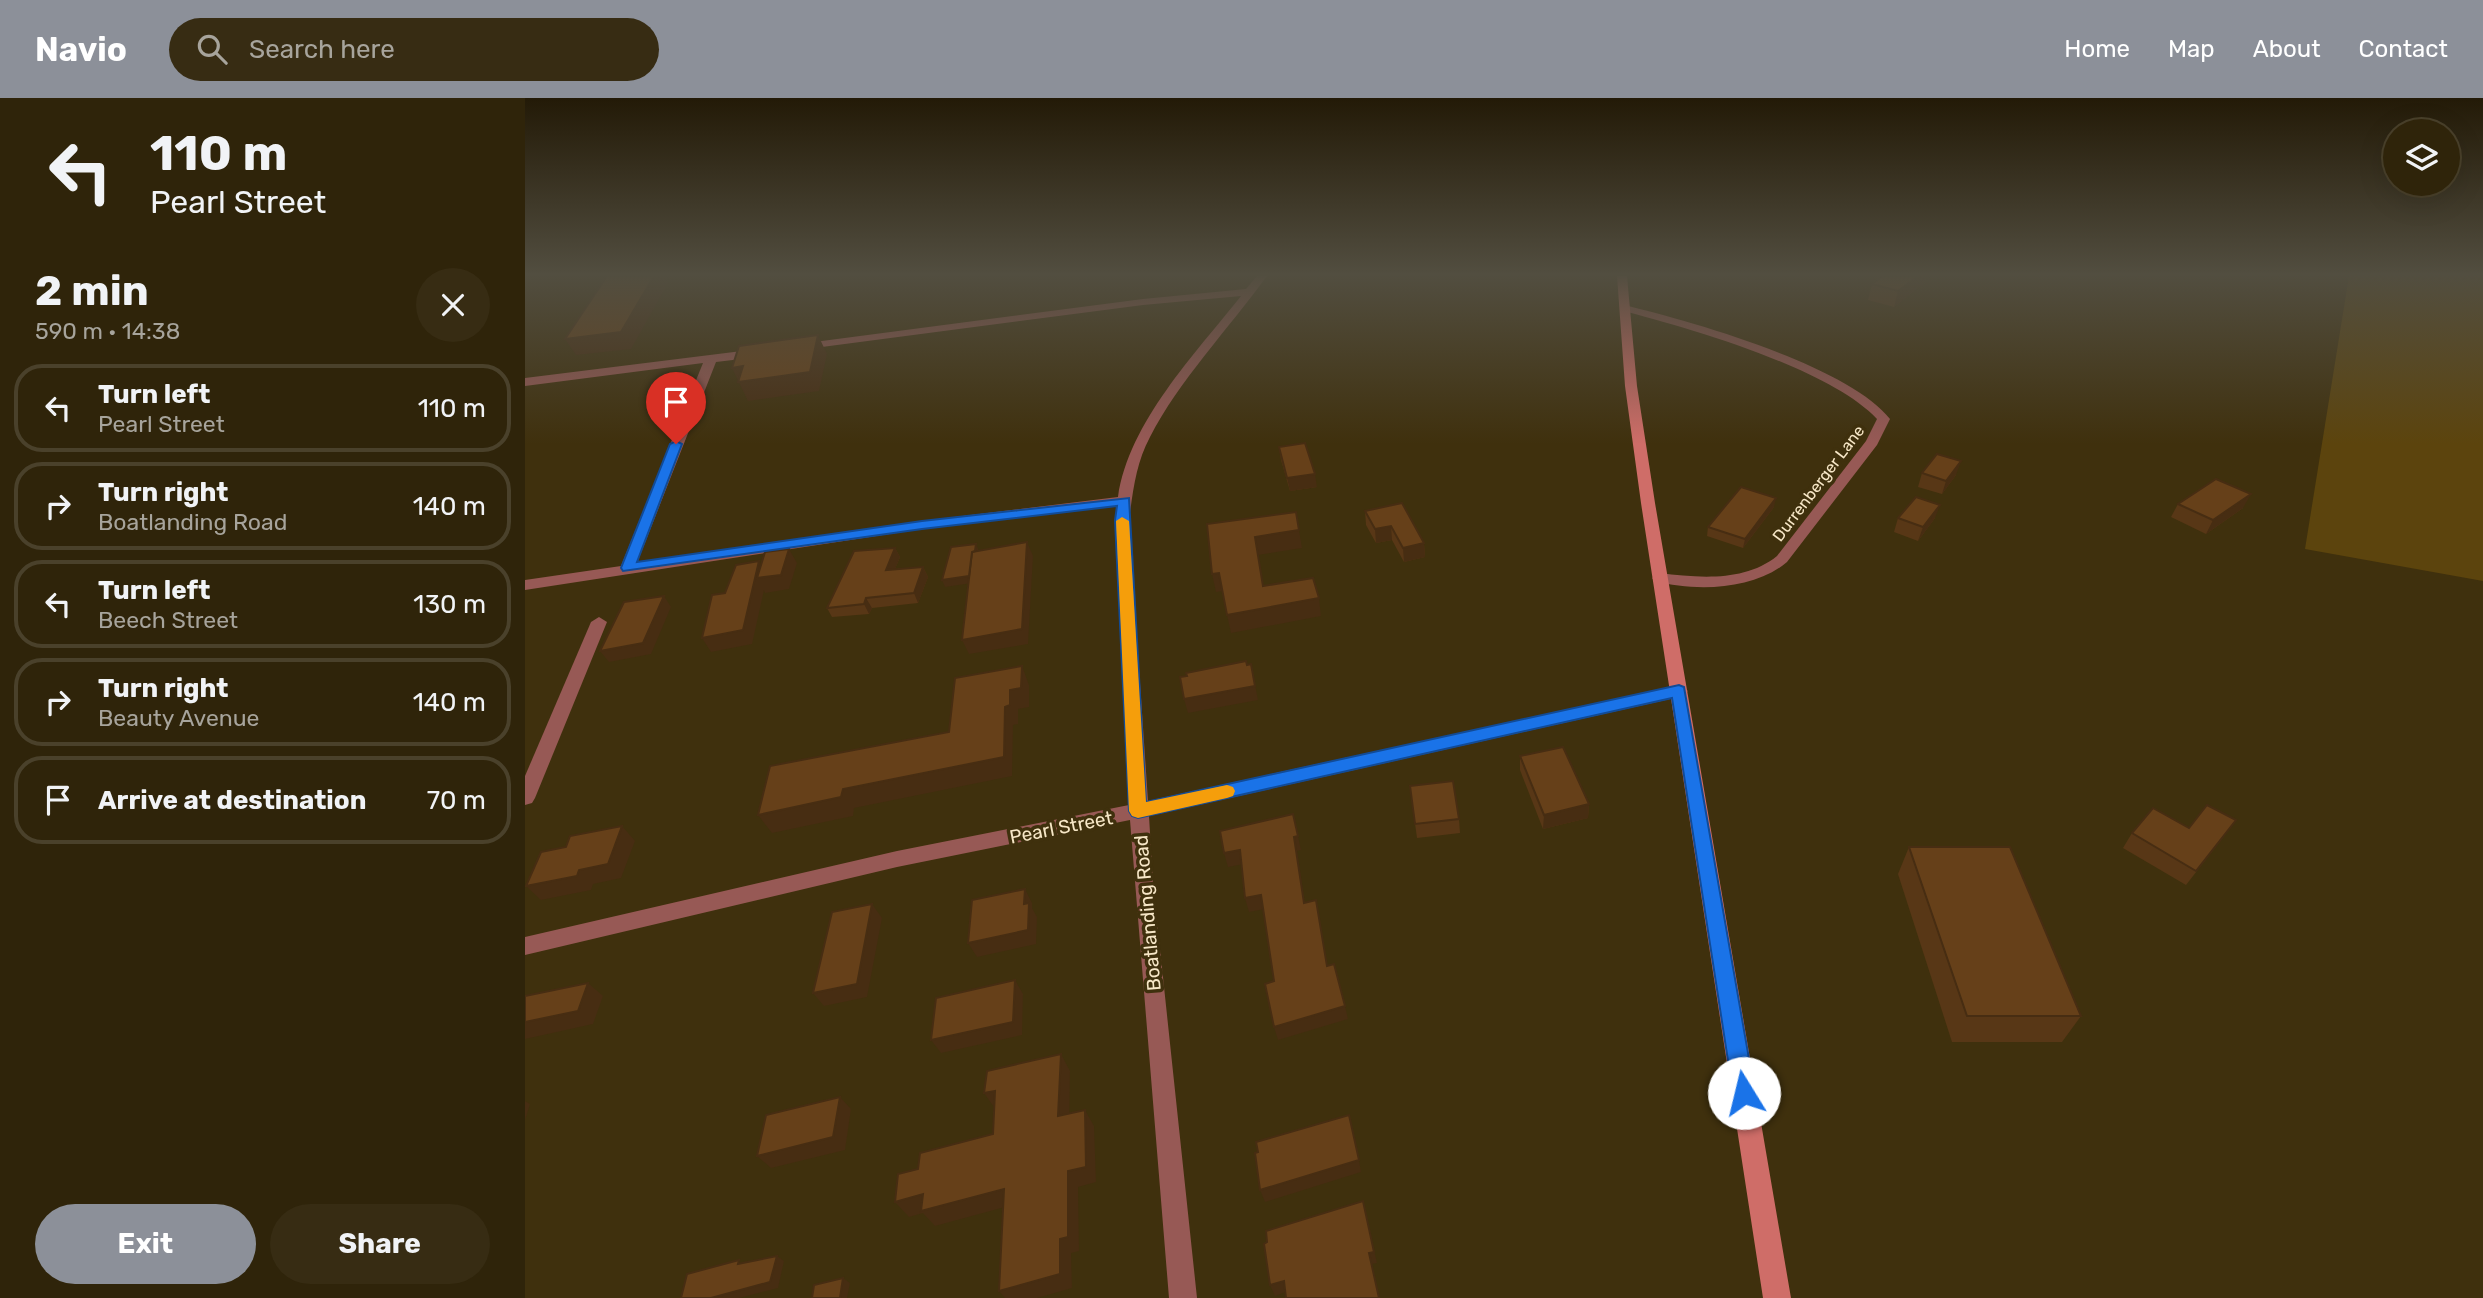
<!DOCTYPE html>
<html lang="en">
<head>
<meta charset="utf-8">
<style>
	body { margin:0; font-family:Rubik,sans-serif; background:#372c13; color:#f1f3f6; height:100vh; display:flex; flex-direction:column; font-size:26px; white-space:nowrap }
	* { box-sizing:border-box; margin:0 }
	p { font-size:23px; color:#a7a49c }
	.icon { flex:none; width:38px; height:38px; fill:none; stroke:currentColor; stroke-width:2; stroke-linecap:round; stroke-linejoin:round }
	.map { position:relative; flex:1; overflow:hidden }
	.drawer { display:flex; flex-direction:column; background:#2f240a; width:525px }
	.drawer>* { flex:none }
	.banner { background:#2f240a; color:#f1f3f6; overflow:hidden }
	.controls { position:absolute; left:1858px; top:21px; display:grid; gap:14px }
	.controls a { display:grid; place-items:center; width:77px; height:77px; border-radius:50%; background:#2f240a; box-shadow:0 7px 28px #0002,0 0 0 2px #4a412b; font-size:35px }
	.pin { position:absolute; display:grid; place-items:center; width:60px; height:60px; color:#fff; margin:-72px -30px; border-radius:50% 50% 50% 0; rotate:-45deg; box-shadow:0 0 7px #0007 }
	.pin .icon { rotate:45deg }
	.me { position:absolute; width:77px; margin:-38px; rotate:351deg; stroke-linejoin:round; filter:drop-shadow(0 0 5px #0008) }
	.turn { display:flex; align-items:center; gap:24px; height:147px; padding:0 35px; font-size:32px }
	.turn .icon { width:91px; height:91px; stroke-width:2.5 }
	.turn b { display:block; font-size:49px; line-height:60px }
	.round { display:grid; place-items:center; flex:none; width:74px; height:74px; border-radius:37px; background:#372c13 }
	.summary { display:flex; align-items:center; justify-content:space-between; height:119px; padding:0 35px }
	h1 { font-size:42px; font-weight:700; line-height:52px }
	.primary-button { display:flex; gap:14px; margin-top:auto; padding:14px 35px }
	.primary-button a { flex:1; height:80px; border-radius:42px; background:#8c9099; color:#fff; font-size:28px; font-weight:700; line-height:80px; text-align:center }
	.primary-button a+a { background:#372c13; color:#f1f3f6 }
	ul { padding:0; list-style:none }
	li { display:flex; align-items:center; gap:21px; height:88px; margin:0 14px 10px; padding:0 21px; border:4px solid #4a412b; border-radius:28px }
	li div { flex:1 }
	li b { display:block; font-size:26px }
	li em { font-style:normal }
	header { display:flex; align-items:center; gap:42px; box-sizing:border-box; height:98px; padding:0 35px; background:#8c9099; color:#fff }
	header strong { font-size:33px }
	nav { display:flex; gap:38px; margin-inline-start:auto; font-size:24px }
	.search { width:490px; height:63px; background:#372c13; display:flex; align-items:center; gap:18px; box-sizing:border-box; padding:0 24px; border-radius:38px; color:#a7a49c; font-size:26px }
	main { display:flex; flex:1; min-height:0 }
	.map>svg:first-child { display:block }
	.green { fill:#5c440d }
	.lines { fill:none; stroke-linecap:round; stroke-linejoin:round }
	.minor { fill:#975955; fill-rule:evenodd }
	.secondary { fill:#cf6d68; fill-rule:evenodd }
	.wall { fill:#583716 }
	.shaded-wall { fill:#472d12 }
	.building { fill:#664019; stroke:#472d12; stroke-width:2 }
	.route { fill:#1a73e8; stroke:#114b97; stroke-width:2 }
	.slow { fill:#f59e0b }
	.labels { text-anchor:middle; stroke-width:7; stroke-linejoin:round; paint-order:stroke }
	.far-street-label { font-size:16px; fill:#f7e7c7; stroke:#3f300d }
	.street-label { font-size:19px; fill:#f7e7c7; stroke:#3f300d }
</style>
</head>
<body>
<header>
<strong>Navio</strong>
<div class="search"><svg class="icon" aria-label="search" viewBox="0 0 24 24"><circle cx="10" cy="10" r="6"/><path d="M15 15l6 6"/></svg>Search here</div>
<nav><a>Home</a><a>Map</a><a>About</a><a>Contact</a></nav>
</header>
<main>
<section class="drawer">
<div class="banner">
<div class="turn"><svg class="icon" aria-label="left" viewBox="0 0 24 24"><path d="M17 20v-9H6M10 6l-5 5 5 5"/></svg><div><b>110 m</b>Pearl Street</div></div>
</div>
<div class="summary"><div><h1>2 min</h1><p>590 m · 14:38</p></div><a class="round"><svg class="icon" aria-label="close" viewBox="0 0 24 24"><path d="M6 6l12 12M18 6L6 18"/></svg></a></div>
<ul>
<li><svg class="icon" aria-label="left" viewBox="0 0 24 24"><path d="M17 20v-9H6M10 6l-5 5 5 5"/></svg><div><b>Turn left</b><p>Pearl Street</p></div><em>110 m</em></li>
<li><svg class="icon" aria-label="right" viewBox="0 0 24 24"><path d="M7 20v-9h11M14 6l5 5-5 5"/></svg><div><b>Turn right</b><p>Boatlanding Road</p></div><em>140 m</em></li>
<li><svg class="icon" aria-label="left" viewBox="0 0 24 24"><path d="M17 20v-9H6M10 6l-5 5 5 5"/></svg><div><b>Turn left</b><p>Beech Street</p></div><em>130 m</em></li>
<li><svg class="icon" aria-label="right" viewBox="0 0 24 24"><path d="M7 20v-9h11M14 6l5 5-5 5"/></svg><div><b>Turn right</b><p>Beauty Avenue</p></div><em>140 m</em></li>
<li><svg class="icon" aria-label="arrive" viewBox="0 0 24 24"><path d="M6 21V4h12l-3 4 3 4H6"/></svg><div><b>Arrive at destination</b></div><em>70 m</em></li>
</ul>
<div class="primary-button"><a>Exit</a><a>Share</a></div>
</section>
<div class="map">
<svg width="1958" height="1200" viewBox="0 0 1958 1200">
	<rect width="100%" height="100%" fill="#3f300d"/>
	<!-- green -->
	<path class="green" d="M1824,178H1958V483L1780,451Z"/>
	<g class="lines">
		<!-- minor -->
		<g class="minor">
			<path d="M732,178H742C705,229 653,284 625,339C611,365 608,393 604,422L623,703L1154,587L1163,593L1154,599L624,718L628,785L672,1200H644L605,722L372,769L0,857V839L372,753L604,707L590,422L592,408L397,431L0,492V482L96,468L178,265L0,288V280L233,251L239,255L233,259L191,264L112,465L397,423L593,399C604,324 670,256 716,198L618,207L274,252L268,249L274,246L618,201L721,191Z"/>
			<path d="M1099,207C1166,223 1324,268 1365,321L1352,347L1262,464C1229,492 1171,494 1130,483L1127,480L1135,475C1174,480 1220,484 1252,458L1341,343L1352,321C1304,270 1164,230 1095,212V208Z"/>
			<path d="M74,519L82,524L10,700L7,705L0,707V678L66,524Z"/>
		</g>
		<!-- secondary -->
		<path class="secondary" d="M1092,178H1102L1112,288L1130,405L1266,1200H1238L1116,405L1100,288Z"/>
	</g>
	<!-- wall -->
	<g class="wall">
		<path d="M1400,184L1369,209L1343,202L1347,186Z"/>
		<path d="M754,349L792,389L765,393L756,362Z"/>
		<path d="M1397,375L1431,377L1417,396L1393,389Z"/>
		<path d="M1653,406L1718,410L1681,436L1646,419Z"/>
		<path d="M1249,409L1218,450L1182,438L1183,429Z"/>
		<path d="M840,413L899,445L900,459L879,464L867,442L851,445L841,427Z"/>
		<path d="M1373,420H1410L1393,443L1369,434Z"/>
		<path d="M370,450L375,459L370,471L398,469L403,479L393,505L347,510L344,516L307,519L302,510Z"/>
		<path d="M995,658L1064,706L1063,720L1018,731L995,672Z"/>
		<path d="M885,688L934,721L935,735L892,740Z"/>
		<path d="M1664,730L1700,737L1661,787L1598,750L1607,735Z"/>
		<path d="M1384,749L1556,918L1537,944H1427L1373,776Z"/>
	</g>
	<!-- shaded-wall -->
	<g class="shaded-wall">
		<path d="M129,178H139L143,185L106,251L51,257L40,241Z"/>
		<path d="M1393,178H1402L1400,184L1369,209L1373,193Z"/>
		<path d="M293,237L302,256L294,293L223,303L207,270Z"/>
		<path d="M1436,363L1431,377L1417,396L1421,383Z"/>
		<path d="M790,376L792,389L765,393L762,380Z"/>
		<path d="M1726,396L1718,410L1681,436L1688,422Z"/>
		<path d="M1251,400L1249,409L1218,450L1220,441Z"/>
		<path d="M1415,407L1410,420L1393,443L1398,429Z"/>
		<path d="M866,428L867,442L851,445L850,431Z"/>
		<path d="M774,432L777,450L733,457L741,506L730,439Z"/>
		<path d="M502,444L508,458L503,546L444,556L437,542Z"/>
		<path d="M899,445L900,459L879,464L878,450Z"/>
		<path d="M451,446L454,453L447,485L420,489L417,482Z"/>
		<path d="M370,450L375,459L366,481L361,472Z"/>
		<path d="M264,451L272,465L264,491L240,495L239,492L227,546L186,554L177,540L234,463L242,477Z"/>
		<path d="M398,469L403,479L393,505L389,495Z"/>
		<path d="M694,475L698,493L691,494L687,476Z"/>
		<path d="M139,498L146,509L126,556L84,564L75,553Z"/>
		<path d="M341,500L347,510L344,516L339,506Z"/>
		<path d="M794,500L796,518L706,535L702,517Z"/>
		<path d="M726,566L733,602L663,615L659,601Z"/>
		<path d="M497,568L504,587V609L493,611V626L488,627L487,678L329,710L328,718L247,735L233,717L318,691L480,609L485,592Z"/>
		<path d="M1064,706L1063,720L1018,731L1019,717Z"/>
		<path d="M97,728L110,743L96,780L68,786L66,792L16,802L1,788L54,772Z"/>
		<path d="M773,738L776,752L772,753L782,819L769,739Z"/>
		<path d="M715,752L719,766L703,769L699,755Z"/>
		<path d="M500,791L507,805V810L512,819L511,846L452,859L443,845L499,806Z"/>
		<path d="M736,797L740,811L724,814L720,800Z"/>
		<path d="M347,806L357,820L342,899L299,908L288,895Z"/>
		<path d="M490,882L498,896L497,937L416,955L406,942Z"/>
		<path d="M63,885L78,898L68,926L0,941V924Z"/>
		<path d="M820,908L823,921L753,942L749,929Z"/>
		<path d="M536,956L545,973L544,1035L533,1018Z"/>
		<path d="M470,993L471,1012L459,995Z"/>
		<path d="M315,999L326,1011L320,1052L246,1070L232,1058Z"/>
		<path d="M0,1003L5,1006L0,1022Z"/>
		<path d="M560,1012L569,1028L571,1084L553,1089L554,1153L546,1155L547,1190L512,1200H480L474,1193L535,1141L543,1073Z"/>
		<path d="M834,1062L836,1074L740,1104L735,1092Z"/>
		<path d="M479,1091L491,1106L410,1128L398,1115L384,1119L370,1104L398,1096Z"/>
		<path d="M838,1103L852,1165L847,1166L844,1155Z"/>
		<path d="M252,1158L259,1163L253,1190L214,1200H186Z"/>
		<path d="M318,1180L325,1185L322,1200H315Z"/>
		<path d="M759,1183L763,1193L750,1198L745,1187Z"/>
	</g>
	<!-- building -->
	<g class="building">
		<path d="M82,178H129L96,234L40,241Z"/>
		<path d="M1358,178H1393L1373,193L1347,186Z"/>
		<path d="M293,237L285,274L213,284L218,268L207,270L214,248Z"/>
		<path d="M780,345L790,376L762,380L754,349Z"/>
		<path d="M1412,356L1436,363L1421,383L1397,375Z"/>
		<path d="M1691,381L1726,396L1688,422L1653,406Z"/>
		<path d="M1216,389L1251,400L1220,441L1183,429Z"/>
		<path d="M1391,399L1415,407L1398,429L1373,420Z"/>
		<path d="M877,405L899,445L878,450L866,428L850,431L840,413Z"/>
		<path d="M771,414L774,432L730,439L738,488L788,480L794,500L702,517L694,475L687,476L682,426Z"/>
		<path d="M502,444L497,531L437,542L447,454Z"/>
		<path d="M451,446L450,453L447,454L444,478L417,482L426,449Z"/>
		<path d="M370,450L361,472L398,469L389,495L341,500L339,506L302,510L329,453Z"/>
		<path d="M264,451L256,477L232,480L240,454Z"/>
		<path d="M234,463L218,532L177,540L187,497L200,495L211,467Z"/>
		<path d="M139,498L118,545L75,553L99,504Z"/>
		<path d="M721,563L722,567L726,566L730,588L659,601L655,579L662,578L661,575Z"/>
		<path d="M497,568L496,590L485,592V607L480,609L479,659L318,691L316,699L233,717L245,668L424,634L430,580Z"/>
		<path d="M1038,649L1064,706L1019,717L995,658Z"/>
		<path d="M928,683L934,721L890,726L885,688Z"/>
		<path d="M1682,707L1711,722L1671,773L1607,735L1628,710L1664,730Z"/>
		<path d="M768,716L773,738L769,739L779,805L791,802L802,868L809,866L820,908L749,929L740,886L749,883L736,797L720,800L715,752L699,755L695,733Z"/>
		<path d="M97,728L83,766L54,772L52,778L1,788L16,754L41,749L45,738Z"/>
		<path d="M1384,749H1485L1556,918H1442Z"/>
		<path d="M500,791L499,806L504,805L503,832L443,845L447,802Z"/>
		<path d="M347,806L332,886L288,895L307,814Z"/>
		<path d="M490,882L488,924L406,942L411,900Z"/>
		<path d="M63,885L53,913L0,924V898Z"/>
		<path d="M536,956L533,1018L560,1012L561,1069L543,1073V1139L535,1141V1176L474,1193L479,1091L396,1113L398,1096L370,1104L373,1076L393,1071L395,1055L468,1036L470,993L459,995L462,973Z"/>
		<path d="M315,999L308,1039L232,1058L241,1017Z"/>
		<path d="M824,1017L834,1062L735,1092L730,1055L733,1054L731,1044Z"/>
		<path d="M838,1103L849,1154L844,1155L854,1200H761L759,1183L745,1187L739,1146L742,1144L741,1133Z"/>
		<path d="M252,1158L245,1184L186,1200H156L162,1176L214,1162L213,1166Z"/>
		<path d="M318,1180L315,1200H287L289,1187Z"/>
	</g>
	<!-- sky -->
	<linearGradient id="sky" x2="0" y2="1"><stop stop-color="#231a07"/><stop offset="0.51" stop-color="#524e40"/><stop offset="1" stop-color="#524e40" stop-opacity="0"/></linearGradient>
	<rect width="1958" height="346" fill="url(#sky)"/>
	<!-- route -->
	<path class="route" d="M151,343L157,346L112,464L397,423L604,400L621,704L1154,587L1159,589L1230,995L1227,1002L1219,1005L1211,1002L1208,995L1147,600L613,720L607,718L604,713L590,422L592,408L397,431L98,473L96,470L145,346Z"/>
	<!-- slow -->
	<path class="slow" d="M597,419L604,423L621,704L702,687L708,689L710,693L708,698L702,700L613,720L607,718L604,713L591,423Z"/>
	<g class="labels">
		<!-- far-street labels -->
		<g class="far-street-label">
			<text transform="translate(1293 385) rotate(-53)" y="6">Durrenberger Lane</text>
		</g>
		<!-- street labels -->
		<g class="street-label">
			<text transform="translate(536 729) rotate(-11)" y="7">Pearl Street</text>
			<text transform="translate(622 815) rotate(-95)" y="7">Boatlanding Road</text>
		</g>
	</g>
</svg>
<div class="controls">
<a><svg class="icon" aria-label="layers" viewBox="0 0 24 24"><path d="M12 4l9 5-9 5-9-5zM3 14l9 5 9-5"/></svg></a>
</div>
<div class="pin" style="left:151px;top:346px;background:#d93025"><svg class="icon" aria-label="arrive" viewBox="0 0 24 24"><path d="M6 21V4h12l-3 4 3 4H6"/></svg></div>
<svg class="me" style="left:1219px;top:995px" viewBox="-20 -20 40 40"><circle r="19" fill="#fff"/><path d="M0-13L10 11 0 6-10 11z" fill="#1a73e8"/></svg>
</div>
</main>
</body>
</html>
